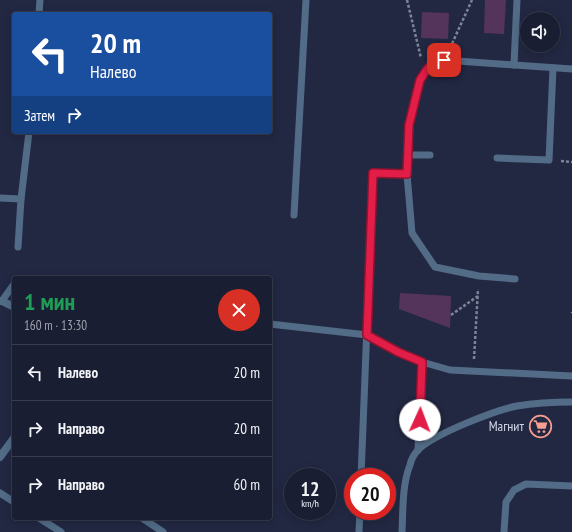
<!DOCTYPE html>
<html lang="ru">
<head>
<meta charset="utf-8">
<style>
	body { margin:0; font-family:"PT Sans Narrow",sans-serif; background:#23273a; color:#f1f3f6; height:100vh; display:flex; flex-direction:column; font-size:15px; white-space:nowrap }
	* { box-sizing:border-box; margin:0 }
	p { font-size:13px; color:#9fa2ac }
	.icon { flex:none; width:22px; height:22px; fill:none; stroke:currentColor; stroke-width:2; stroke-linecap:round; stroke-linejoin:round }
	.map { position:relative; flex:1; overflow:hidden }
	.details { position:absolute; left:12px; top:276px; width:260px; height:244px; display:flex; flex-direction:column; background:#1a1e32; border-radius:4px; box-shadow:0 2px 10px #0003,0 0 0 1px #383c4d }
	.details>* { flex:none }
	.hud { position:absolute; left:12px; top:12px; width:260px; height:122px; border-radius:4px; box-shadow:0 2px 10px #0003,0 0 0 1px #383c4d; background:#1a4fa0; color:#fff; overflow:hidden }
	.buttons { position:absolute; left:520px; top:12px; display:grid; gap:8px }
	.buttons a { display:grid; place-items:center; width:40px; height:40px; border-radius:50%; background:#1a1e32; box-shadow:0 2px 10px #0003,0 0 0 1px #383c4d; font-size:20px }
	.speed { position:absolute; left:284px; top:468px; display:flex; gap:8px; font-size:20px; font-weight:700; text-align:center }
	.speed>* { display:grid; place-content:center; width:52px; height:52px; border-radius:50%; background:#1a1e32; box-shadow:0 2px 10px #0003,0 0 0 1px #383c4d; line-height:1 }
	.speed small { font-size:10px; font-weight:400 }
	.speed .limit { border:6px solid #d22; background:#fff; color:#111 }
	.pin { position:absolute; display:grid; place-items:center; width:34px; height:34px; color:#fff; margin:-17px; border-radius:8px; box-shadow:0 2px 6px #0006 }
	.me { position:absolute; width:44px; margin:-22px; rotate:2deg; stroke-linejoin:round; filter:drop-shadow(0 0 3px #0008) }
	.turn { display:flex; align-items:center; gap:14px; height:84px; padding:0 12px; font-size:18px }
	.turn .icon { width:52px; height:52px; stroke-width:2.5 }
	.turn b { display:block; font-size:28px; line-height:34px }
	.then { display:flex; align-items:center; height:38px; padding:0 12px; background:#0003; gap:8px; font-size:15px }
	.round { display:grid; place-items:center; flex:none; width:42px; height:42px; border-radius:21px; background:#23273a }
	.head { display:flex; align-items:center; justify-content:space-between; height:68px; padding:0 12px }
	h1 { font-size:24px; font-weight:700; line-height:30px; color:#1e9e55 }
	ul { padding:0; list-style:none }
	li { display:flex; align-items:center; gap:12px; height:56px; padding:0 12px; border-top:1px solid #383c4d }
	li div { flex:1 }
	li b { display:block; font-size:15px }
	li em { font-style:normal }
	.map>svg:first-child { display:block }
	.green { fill:#54345b }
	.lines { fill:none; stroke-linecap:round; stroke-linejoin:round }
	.path { stroke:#7d8398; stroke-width:2.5; stroke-dasharray:3 2; stroke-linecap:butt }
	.service { stroke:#526c87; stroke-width:7 }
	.minor { stroke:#526c87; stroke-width:8 }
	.route-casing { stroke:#92132f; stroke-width:10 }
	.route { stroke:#e11d48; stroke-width:7 }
	.labels { text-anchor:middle; stroke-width:4; stroke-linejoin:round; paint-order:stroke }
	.poi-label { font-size:14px; fill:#d1d6e7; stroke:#222842; text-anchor:end }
</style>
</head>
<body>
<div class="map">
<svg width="572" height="532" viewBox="0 0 572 532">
	<rect width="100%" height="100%" fill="#222842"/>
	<!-- green -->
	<g class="green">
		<path d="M485,0H506L504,34L484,33Z"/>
		<path d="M422,12L449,13L448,39L421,38Z"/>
		<path d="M400,293L451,296L450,328L399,309Z"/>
	</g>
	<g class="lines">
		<!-- path -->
		<g class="path">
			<path d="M407,0L421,58"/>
			<path d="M450,48L472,0"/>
			<path d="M561,161L572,162"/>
			<path d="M572,312V313"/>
			<path d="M451,315L478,296"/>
			<path d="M474,359L478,289"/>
		</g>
		<!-- service -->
		<g class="service">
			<path d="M39,14L40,0"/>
			<path d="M514,65L517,0"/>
			<path d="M408,155H430"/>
			<path d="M497,158L549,160L553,68"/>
			<path d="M0,198L21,199"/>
			<path d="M294,215L306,0"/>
			<path d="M18,247L21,199L29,132"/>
			<path d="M515,279L479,276L435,267L412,233L407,174L409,125L421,80L428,68L435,62L444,60L572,69"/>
			<path d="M2,301L14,284"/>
			<path d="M270,324L367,335L398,352L422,362L450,370L572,376"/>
			<path d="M418,450L422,362"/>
			<path d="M361,477L373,173L407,174"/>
			<path d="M0,493L14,502"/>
			<path d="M39,518L61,532"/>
			<path d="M142,518L163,532"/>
			<path d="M359,532L360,511"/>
			<path d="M402,532C403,511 402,485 410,465C411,460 415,453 419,449C435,434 495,410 517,406C535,403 554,402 572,402"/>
			<path d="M504,532L506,502L514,490L526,484L572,486"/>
		</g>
		<!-- minor -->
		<g class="minor">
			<path d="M0,301H2L14,307"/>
			<path d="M0,457L14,438"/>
		</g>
	</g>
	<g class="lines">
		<defs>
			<path id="route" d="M420,420L422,362L398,352L367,335L373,173L407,174L409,125L420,80L428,68L435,62L444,60"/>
		</defs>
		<!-- route casing -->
		<use href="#route" class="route-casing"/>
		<!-- route -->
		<use href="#route" class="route"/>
	</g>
	<!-- icons -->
	<defs>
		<symbol id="supermarket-ring" viewBox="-11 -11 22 22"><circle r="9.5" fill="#222842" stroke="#f59d8f" stroke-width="1.5"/><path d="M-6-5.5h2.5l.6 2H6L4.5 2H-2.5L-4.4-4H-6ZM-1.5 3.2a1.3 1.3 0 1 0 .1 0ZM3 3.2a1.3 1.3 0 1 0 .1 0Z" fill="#f59d8f"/></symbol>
	</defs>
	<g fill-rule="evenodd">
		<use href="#supermarket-ring" x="528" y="414" width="25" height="25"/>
	</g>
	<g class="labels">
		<!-- poi labels -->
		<g class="poi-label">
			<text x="524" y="431">Магнит</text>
		</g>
	</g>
</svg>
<div class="buttons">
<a><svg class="icon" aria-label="sound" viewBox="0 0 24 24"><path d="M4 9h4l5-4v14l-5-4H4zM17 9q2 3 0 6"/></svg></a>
</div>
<div class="speed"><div>12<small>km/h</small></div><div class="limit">20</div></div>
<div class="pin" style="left:444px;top:60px;background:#d93025"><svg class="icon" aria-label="arrive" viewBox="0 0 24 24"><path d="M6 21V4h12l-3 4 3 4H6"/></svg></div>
<svg class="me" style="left:420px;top:420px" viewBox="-20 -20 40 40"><circle r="19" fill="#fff"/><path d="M0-13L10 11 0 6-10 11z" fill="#e11d48"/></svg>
<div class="hud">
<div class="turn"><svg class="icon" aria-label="left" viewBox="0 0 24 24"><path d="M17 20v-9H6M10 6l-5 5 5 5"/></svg><div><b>20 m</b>Налево</div></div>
<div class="then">Затем<svg class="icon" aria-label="right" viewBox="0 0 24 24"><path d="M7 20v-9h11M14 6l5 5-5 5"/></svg></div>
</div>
<section class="details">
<div class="head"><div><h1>1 мин</h1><p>160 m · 13:30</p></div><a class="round" style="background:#d93025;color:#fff"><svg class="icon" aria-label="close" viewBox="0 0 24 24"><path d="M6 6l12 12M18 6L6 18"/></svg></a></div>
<ul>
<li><svg class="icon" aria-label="left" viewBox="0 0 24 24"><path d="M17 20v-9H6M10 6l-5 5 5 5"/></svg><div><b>Налево</b></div><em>20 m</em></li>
<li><svg class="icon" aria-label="right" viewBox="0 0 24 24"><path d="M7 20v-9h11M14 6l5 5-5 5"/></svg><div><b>Направо</b></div><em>20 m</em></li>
<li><svg class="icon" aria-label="right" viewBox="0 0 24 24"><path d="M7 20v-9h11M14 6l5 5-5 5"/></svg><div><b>Направо</b></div><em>60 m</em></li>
</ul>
</section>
</div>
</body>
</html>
